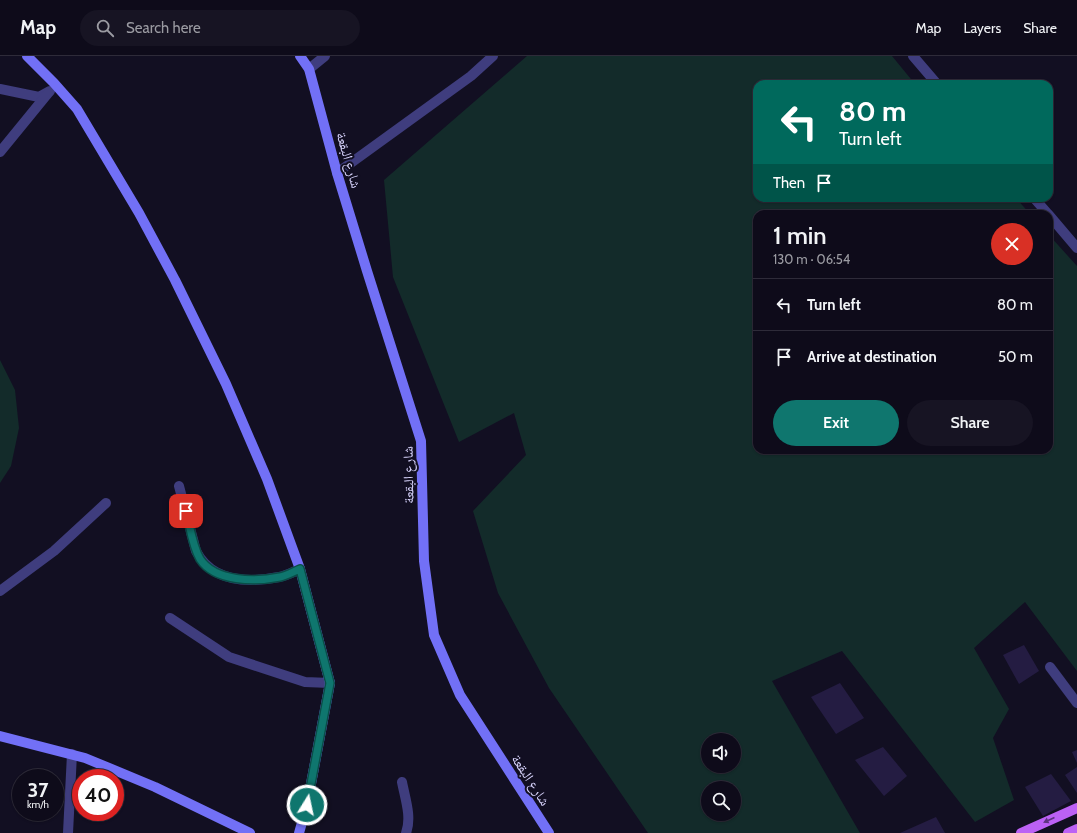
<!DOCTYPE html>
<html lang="en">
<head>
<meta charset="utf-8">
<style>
	body { margin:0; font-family:Cabin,"Noto Naskh Arabic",sans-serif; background:#171423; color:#f1f3f6; height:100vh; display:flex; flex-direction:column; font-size:15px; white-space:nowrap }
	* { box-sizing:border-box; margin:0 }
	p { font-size:13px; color:#9b9ba2 }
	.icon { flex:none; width:22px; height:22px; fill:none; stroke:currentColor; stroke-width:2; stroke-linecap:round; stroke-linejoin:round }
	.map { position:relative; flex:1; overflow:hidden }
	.side { position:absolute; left:753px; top:154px; width:300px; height:244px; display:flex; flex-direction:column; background:#0e0b1a; border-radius:12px; box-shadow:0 1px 3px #0004,0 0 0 1px #2e2b39 }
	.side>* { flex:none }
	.guide { position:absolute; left:753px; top:24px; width:300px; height:122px; border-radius:12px; box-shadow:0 1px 3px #0004,0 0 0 1px #2e2b39; background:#00695c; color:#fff; overflow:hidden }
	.controls { position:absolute; left:701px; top:677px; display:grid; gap:8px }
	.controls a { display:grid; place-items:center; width:40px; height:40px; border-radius:50%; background:#0e0b1a; box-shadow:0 1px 3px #0004,0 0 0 1px #2e2b39; font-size:20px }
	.speed { position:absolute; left:12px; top:713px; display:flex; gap:8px; font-size:20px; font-weight:700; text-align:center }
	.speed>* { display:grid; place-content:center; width:52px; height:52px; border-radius:50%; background:#0e0b1a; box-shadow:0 1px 3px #0004,0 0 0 1px #2e2b39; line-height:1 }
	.speed small { font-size:10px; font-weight:400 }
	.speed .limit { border:6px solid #d22; background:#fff; color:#111 }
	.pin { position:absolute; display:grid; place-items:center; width:34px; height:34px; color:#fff; margin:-17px; border-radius:8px; box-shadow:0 2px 6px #0006 }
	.me { position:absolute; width:44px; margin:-22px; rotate:10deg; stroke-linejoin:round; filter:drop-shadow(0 0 3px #0008) }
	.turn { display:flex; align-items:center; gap:14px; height:84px; padding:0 20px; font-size:18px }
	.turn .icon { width:52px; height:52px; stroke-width:2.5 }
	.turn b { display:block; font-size:28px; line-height:34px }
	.then { display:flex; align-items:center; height:38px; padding:0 20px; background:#0003; gap:8px; font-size:15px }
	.round { display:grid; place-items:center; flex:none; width:42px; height:42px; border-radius:21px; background:#171423 }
	.headline { display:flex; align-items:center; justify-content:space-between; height:68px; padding:0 20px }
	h1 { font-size:24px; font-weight:600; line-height:30px }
	.primary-button { display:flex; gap:8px; margin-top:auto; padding:8px 20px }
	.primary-button a { flex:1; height:46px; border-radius:24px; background:#0f766e; color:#fff; font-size:16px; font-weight:600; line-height:46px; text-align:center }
	.primary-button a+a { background:#171423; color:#f1f3f6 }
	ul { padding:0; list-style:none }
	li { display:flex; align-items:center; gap:12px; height:52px; padding:0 20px; border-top:1px solid #2e2b39 }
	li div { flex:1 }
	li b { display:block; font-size:15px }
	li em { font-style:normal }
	header { display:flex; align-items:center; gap:24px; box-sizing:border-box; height:56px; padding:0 20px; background:#0e0b1a; border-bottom:1px solid #2e2b39 }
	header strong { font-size:19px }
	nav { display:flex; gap:22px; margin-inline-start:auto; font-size:14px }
	.search { width:280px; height:36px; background:#171423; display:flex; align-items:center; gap:10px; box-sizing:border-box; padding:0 14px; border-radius:22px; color:#9b9ba2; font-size:15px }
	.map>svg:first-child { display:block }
	.green { fill:#132b2a; fill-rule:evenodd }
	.building { fill:#241c42 }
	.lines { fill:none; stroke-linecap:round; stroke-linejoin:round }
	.street { stroke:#3f3d7e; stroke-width:10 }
	.secondary { stroke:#7270f6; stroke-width:10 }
	.primary { stroke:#bc61f5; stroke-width:10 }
	.oneway { fill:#5e3481 }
	.route-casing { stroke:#0a4d48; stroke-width:10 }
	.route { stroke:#0f766e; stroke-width:7 }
	.labels { text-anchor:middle; stroke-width:4; stroke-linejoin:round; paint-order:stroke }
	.street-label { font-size:14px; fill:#d7d3fc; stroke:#120f22 }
</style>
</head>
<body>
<header>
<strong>Map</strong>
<div class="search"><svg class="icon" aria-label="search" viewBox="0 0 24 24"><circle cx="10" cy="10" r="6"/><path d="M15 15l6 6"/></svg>Search here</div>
<nav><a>Map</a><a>Layers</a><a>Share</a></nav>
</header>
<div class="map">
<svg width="1077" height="777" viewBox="0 0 1077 777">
	<rect width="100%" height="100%" fill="#120f22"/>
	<!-- green -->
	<g class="green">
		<path d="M527,0H892L915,28H757V142H1016L1030,158H757V394H1049V179L1077,210V615L1025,546L974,592L1009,653L993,682L1014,744L975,766L842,595L772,625L860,777H648L549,632L498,537L473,455L526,399L514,357L459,386L393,221L384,124ZM708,684H734V710H708ZM708,732H734V758H708Z"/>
		<path d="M0,304L15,334L19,372L11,410L0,427Z"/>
	</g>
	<!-- building -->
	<g class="building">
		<path d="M1024,589L1039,615L1019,628L1003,599Z"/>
		<path d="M840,627L864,662L836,678L811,641Z"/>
		<path d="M883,691L907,720L884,740L855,704Z"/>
		<path d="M1077,694V707L1072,696Z"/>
		<path d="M1077,711V737L1065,719Z"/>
		<path d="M1051,718L1071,745L1043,760L1025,731Z"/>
		<path d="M936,761L945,777H900Z"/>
	</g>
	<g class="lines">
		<!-- street -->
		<g class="street">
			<path d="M913,0L937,28"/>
			<path d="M309,13L325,0"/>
			<path d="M0,33L39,41L50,35"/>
			<path d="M0,96L49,36"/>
			<path d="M337,117L471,20L493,0"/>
			<path d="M1034,142L1048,158"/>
			<path d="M1049,159L1077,192"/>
			<path d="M179,430L196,495C212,526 248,527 279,521C286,520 293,516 300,513"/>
			<path d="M0,535L54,495L106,447"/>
			<path d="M170,562L229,601L305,626L330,627"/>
			<path d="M1050,611L1077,647"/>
			<path d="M402,726C405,742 412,761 406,777"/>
			<path d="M68,777L72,698"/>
		</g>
		<!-- secondary -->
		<g class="secondary">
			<path d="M27,0L54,27L77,53L139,157L175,224L226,328L267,423L300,513L330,627L307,749L299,777"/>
			<path d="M300,0L309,13L337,117L367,215L421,385L424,505L434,579L460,639L549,777"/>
			<path d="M0,680L85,702L155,731L250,777"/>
		</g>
		<!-- primary -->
		<g class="primary">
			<path d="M1021,777L1077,752"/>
			<path d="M1068,777L1077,773"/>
		</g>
	</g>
	<!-- one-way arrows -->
	<defs><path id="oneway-solid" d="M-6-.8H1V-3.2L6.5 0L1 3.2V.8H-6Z"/></defs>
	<use class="oneway" href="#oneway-solid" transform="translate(1049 764) rotate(156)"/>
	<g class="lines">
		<defs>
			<path id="route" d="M186,455C190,470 192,489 200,503C215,526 255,526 280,521C286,520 293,516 300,513L330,627L307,749"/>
		</defs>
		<!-- route casing -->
		<use href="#route" class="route-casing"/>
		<!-- route -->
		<use href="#route" class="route"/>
	</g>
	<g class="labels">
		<!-- street labels -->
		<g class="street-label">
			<text transform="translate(349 104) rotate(74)" y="5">شارع البقعة</text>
			<text transform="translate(408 419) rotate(-91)" y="5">شارع البقعة</text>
			<text transform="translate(531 724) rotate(57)" y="5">شارع البقعة</text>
		</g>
	</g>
</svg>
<div class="controls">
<a><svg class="icon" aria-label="sound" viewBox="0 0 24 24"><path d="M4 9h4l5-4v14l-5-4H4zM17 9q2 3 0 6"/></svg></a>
<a><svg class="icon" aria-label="search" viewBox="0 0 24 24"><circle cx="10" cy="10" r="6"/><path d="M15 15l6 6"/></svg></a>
</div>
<div class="speed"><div>37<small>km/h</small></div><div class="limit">40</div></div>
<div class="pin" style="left:186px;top:455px;background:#d93025"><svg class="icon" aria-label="arrive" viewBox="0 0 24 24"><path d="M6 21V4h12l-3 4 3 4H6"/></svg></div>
<svg class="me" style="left:307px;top:749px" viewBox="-20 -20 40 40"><circle r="17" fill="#0f766e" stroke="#fff" stroke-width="3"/><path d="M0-11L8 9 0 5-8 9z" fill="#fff"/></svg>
<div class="guide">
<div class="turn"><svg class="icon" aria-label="left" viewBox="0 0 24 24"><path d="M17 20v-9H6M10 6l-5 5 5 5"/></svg><div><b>80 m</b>Turn left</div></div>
<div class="then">Then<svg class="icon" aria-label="arrive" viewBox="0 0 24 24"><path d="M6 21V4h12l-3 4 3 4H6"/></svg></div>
</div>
<section class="side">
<div class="headline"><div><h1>1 min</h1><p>130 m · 06:54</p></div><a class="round" style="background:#d93025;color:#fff"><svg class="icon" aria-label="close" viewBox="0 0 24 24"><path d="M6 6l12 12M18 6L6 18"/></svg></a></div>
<ul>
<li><svg class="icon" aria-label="left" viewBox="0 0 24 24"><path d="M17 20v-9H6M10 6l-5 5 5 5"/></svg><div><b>Turn left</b></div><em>80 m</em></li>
<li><svg class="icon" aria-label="arrive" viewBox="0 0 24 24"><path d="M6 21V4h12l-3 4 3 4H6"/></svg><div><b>Arrive at destination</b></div><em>50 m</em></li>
</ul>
<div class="primary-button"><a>Exit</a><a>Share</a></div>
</section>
</div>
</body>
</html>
